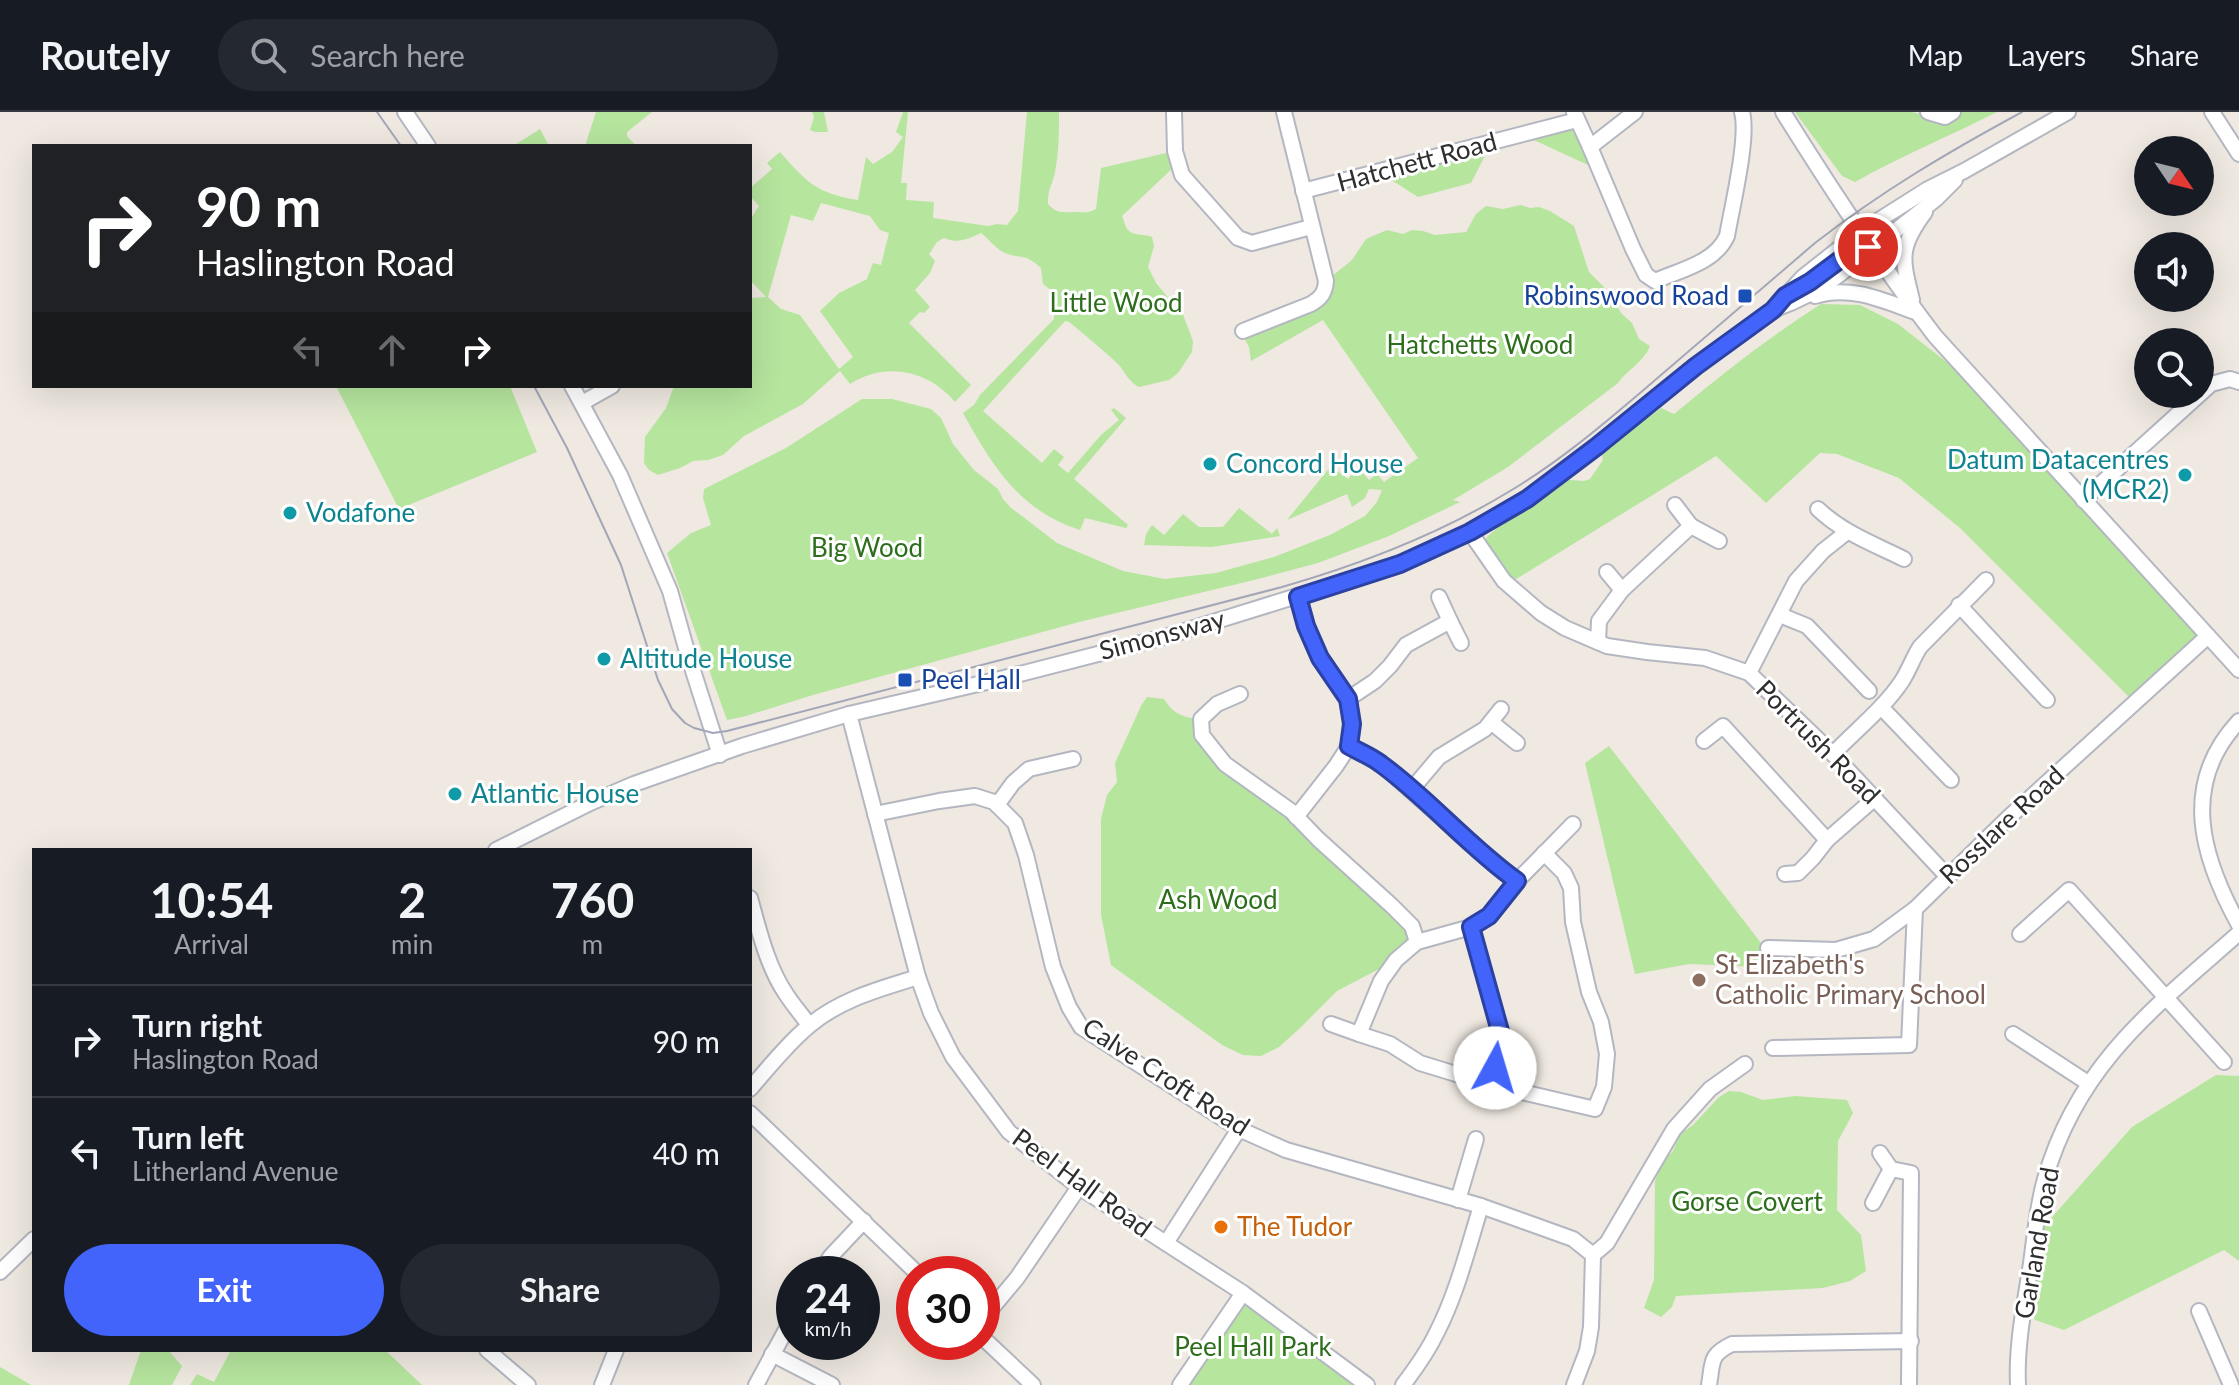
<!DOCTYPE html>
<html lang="en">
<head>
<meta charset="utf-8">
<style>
	body { margin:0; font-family:Lato,sans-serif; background:#242831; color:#f1f3f6; height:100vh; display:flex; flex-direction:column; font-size:30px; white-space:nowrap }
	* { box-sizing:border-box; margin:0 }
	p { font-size:26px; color:#9ea1a6 }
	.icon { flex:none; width:44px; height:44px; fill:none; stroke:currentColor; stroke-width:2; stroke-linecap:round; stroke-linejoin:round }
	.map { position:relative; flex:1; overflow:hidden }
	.sheet { position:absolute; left:32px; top:736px; width:720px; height:504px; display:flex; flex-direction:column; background:#171b24; border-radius:0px; box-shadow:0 8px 32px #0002 }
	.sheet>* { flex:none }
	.banner { position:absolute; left:32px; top:32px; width:720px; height:244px; border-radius:0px; box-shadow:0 8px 32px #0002; background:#202124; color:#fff; overflow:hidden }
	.needle { width:52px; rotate:125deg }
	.controls { position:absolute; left:2134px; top:24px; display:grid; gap:16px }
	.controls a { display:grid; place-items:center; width:80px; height:80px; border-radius:50%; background:#171b24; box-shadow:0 8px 32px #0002; font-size:40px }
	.speed { position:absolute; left:776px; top:1144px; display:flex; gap:16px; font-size:40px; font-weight:700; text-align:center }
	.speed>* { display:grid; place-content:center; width:104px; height:104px; border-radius:50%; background:#171b24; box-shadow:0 8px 32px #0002; line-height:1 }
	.speed small { font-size:20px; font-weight:400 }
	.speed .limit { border:12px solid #d22; background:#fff; color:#111 }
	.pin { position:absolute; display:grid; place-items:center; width:68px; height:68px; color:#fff; margin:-34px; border:4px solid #fff; border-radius:50%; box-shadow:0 2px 8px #0007 }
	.me { position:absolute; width:88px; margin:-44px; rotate:6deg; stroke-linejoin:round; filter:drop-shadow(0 0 6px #0008) }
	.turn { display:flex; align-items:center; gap:28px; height:168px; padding:0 32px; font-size:36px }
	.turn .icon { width:104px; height:104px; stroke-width:2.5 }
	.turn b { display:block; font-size:56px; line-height:68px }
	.lanes { display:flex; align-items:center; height:76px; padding:0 32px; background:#0003; justify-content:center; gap:40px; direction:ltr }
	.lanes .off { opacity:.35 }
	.eta { display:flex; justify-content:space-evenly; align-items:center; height:136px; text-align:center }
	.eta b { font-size:48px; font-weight:700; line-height:56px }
	.action { display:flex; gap:16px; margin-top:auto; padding:16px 32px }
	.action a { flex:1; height:92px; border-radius:48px; background:#4264fb; color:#fff; font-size:32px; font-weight:700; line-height:92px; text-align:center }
	.action a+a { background:#242831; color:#f1f3f6 }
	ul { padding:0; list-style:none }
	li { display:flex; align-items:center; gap:24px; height:112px; padding:0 32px; border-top:2px solid #363941 }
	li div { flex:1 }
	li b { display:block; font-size:30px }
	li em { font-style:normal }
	header { display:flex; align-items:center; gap:48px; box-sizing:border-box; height:112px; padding:0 40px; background:#171b24; border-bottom:2px solid #363941 }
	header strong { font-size:38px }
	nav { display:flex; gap:44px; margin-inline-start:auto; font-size:28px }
	.search { width:560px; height:72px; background:#242831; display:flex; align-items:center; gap:20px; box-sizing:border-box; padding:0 28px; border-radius:44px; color:#9ea1a6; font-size:30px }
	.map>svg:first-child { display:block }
	.green { fill:#b6e59e; fill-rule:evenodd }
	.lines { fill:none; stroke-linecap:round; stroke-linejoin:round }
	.minor-casing { stroke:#b4b7c1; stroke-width:18 }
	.minor { stroke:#fff; stroke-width:14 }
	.tram { stroke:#a3a6b8; stroke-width:2 }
	.route-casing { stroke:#2b41a3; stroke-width:20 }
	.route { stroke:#4264fb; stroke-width:14 }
	.transit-dot { fill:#1a4fb4; stroke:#fff; stroke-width:3 }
	.culture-dot { fill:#0f9aa8; stroke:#fff; stroke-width:3 }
	.education-dot { fill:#8d6e63; stroke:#fff; stroke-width:3 }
	.food-dot { fill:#e8710a; stroke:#fff; stroke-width:3 }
	.labels { text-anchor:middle; stroke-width:6; stroke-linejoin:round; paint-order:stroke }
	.street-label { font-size:26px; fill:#2e2e2e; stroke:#fff }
	.transit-label { font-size:26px; fill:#164399; stroke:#fff; text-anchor:end }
	.park-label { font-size:26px; fill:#2c6e1b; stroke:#fff }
	.culture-label { font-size:26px; fill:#0d838f; stroke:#fff; text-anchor:start }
	.education-label { font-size:26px; fill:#785e54; stroke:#fff; text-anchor:start }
	.food-label { font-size:26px; fill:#c56008; stroke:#fff; text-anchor:start }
</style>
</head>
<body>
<header>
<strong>Routely</strong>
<div class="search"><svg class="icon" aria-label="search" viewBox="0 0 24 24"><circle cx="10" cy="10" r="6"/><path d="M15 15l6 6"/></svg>Search here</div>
<nav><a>Map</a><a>Layers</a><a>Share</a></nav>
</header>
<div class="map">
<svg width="2239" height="1273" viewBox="0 0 2239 1273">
	<rect width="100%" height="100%" fill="#efe9e1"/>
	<!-- green -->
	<g class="green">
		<path d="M596,0H652L627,20V24L636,34H585Z"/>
		<path d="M812,0H824L828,20H815L810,18L814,5Z"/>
		<path d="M903,0H908L901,71H907L906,88L934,90L933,106L988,114L997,112L1007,113L1018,99L1027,0H1059C1059,20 1059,40 1055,60C1052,75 1048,75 1048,92C1057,102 1062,100 1074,100C1084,100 1087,102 1096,97L1101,56L1175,39L1177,52L1122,104C1124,107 1124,111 1126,115C1131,125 1143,121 1152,125L1154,134L1148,155L1156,171L1175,194L1182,200L1193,229L1192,240L1178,261L1169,268L1139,275C1128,269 1126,261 1118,252C1102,237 1086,224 1069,210L1065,209L983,299L1042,351L1054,337L1064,345L1058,353L1068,361L1101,323L1119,308L1111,298L1114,296L1126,306L1074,367L1128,413L1126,416L1085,406L1080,418C1019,398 993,355 963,301L974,293L980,283L1054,207L1055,181L1043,172L1041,156C1024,140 1020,148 1003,140C994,135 989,127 981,121C968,127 958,132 944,126L937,130L929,142L935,149L930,161L915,178L930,195L924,201L920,200L909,211L971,273L955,290C929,258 885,249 850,272L840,259L803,292L744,324L723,343L708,348L693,349L680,356L658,363L649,358L644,351L645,325L666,296L674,274H750V186L766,185L750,168V108L759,94L750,84V76L772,57L767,51L780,40C807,70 815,81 858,88L866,45L873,52L892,40L903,25L896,20ZM821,91L870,104L880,118L889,121L881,153L873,151L867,167L839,181L820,199L853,245L839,257L800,203L781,197L768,185L791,103L813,109Z"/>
		<path d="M1795,0H1912L1941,7L1950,6L1961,0H1997C1950,24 1901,44 1855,70L1842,64Z"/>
		<path d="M1577,8L1599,58L1521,22Z"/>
		<path d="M540,17L549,34H513Z"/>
		<path d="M1492,30L1471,71L1418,85L1379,60Z"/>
		<path d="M1521,93L1530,96L1539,95L1550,99L1574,114L1589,160L1603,174L1622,202L1632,211L1639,227L1650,234C1643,251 1628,257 1618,271L1508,355L1453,388L1460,390L1389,424L1318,451L1258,467L1079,510L813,583L746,604L727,608L667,441L691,421L711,413L703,386L704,377L786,336L862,287H892L931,297L941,306L953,332L974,358L998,377L1003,387L1010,395L1057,431L1123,459L1165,467L1216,461L1274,445L1330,423L1365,404L1377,390L1382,378L1369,377L1365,386L1352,395L1347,382L1287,408L1331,354L1348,367L1358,355L1369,368L1377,362L1384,370L1418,346L1323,208L1251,249L1249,235L1243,224L1311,192L1326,169L1352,148L1366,127L1387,118L1403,122L1412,118L1423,119L1435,123L1466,120L1476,102L1486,94L1503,97Z"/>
		<path d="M1821,192L1860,193L1898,212L1953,255L2127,446L2184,498L2208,524L2135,591L1960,416L1899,366L1837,342L1820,341L1766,391L1716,344L1508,472L1481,435L1486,426L1510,404L1569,368L1584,369L1590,367L1603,348L1602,343C1617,322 1642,312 1661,296L1674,302C1721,263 1769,225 1821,192Z"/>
		<path d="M336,274H510L537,340L399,397Z"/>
		<path d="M1239,396L1272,422L1277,416L1280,424L1212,435L1144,433L1146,422L1152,413L1164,423L1183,402L1199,415H1223Z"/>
		<path d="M1147,585L1164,587C1173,602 1184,606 1201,607L1202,623L1357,763L1417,830L1396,848L1337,879L1298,918L1279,935L1261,944L1243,943L1222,933L1111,853L1101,803V707L1107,683L1117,670L1115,651L1141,594Z"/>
		<path d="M1609,634L1761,831L1762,855L1689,852L1635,862L1585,651Z"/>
		<path d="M2216,963L2239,964V1149L2224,1138L2064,1218L2035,1208L2029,1194L2038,1121L2132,1015Z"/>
		<path d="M1729,979L1741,980L1763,988L1795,984L1847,988L1853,1001L1838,1029L1837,1098L1861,1123L1866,1159L1850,1169L1823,1176L1676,1184L1672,1195L1661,1205L1644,1196L1654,1168L1655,1069L1663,1049L1673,1039L1680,1022L1693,1013L1719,985Z"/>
		<path d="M1243,1181L1359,1273H1180Z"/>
		<path d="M141,1238H168L182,1254L172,1273H129Z"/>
		<path d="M231,1238H385L422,1273H190L197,1262L214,1270Z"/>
		<path d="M0,1255L31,1273H0Z"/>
	</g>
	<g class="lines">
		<defs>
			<g id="minor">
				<path d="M405,0L428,34"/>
				<path d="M1174,0L1175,39L1182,63L1238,126L1252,131L1311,115"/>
				<path d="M1574,0L1590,35L1635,0"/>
				<path d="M1783,0C1831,77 1880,152 1935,224L2239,558"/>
				<path d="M1928,0L1945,5L1953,0"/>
				<path d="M2212,0L2239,42"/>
				<path d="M1590,35L1633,137L1646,163L1655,169C1680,158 1715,151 1727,124C1732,95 1749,25 1742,0"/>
				<path d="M1303,79L1577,8"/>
				<path d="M1818,164L1857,135L1865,134L1872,137"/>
				<path d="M1815,184C1850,173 1882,188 1915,200"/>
				<path d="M1912,188C1902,147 1898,136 1925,100"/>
				<path d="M1775,197C1798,189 1820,177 1839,163L1936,87L1955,68"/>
				<path d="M1243,219L1311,192C1321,186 1325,181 1326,169L1284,0"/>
				<path d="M572,274L620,363L670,479L688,543L720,643"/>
				<path d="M582,291L612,274"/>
				<path d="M2083,388L2211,272L2230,267L2239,270"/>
				<path d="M1675,393L1691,414"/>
				<path d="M1818,397C1843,421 1874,432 1904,447"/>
				<path d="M1470,420L1504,469L1541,501L1565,516L1607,534L1647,540L1705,546L1749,561L1833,642L1947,764"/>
				<path d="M1607,460L1622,478"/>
				<path d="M1439,485L1450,509"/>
				<path d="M1959,493L2047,588"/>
				<path d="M1780,503L1807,514L1869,579"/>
				<path d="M1598,530L1599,509L1622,478L1691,414L1719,429"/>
				<path d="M1749,561L1796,469L1823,439L1847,420"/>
				<path d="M1240,582L1217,592L1201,607L1202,623L1225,652L1291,699L1318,727L1392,794L1412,814L1417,830"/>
				<path d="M1348,587L1375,569L1390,554L1406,533L1450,509L1461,531"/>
				<path d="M1881,595L1951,668"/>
				<path d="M849,602L918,865L931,901L953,945L1009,1020L1079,1075L1243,1181L1367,1273"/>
				<path d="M2239,609C2179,673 2202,746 2239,813"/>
				<path d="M1491,610L1517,631"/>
				<path d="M1704,629L1723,614L1827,728L1875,686"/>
				<path d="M1349,634L1379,650L1496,754L1517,769"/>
				<path d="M1833,642C1856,618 1884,596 1902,569C1909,558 1913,546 1920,535L1986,468"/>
				<path d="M1412,677L1439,645L1485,617L1501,597"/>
				<path d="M997,693L1013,671L1029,657L1073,647"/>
				<path d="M875,702L939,689L975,684L994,690L1015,711L1026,743L1053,855L1069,895L1081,915L1239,1017L1286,1038L1481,1094L1573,1127L1593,1143L1591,1215L1587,1239L1574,1273"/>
				<path d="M1296,705L1336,654L1349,634L1352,612L1348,587L1320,546L1306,514L1298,485"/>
				<path d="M496,738L590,691L634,672L742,634L849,602L1004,566L1168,524L1400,452L1470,420L1527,387L1596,335L1696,254L1773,198L1803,165L1860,120L1928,77L1964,59L2068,0"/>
				<path d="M1785,762L1798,761L1813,746L1827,728"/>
				<path d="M750,786C759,818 767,854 786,882C793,893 802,903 809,913"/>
				<path d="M1471,815L1500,919L1499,939L1492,973"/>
				<path d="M2020,822L2069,778L2224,950"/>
				<path d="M1768,836L1836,838L1874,827L1915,797L2008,706L2208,524"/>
				<path d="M1331,912L1359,922L1381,869L1396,848L1417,830L1471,815L1489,804L1517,769L1573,712"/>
				<path d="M1359,922L1390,932L1420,951L1492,973L1595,997L1604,975L1607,942L1601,910L1589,880L1573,810L1571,776L1564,761L1544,741"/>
				<path d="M2013,922L2088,971"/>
				<path d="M1773,936L1909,933L1915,797"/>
				<path d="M750,977C768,956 789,930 810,913C841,887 880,877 918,865"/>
				<path d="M750,1001L918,1162"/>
				<path d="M1880,1041L1891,1057"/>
				<path d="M1458,1088L1476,1027"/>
				<path d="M1873,1091L1891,1057L1911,1061L1909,1273"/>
				<path d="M1166,1131L1239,1017"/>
				<path d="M1593,1143L1607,1131L1674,1017L1710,977L1745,952"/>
				<path d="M0,1160L34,1127"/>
				<path d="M819,1162L831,1144L864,1109"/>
				<path d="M2199,1199L2231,1273"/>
				<path d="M982,1208L1017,1166L1079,1075"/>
				<path d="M982,1225L1033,1273"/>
				<path d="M487,1238L528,1273"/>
				<path d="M772,1242L832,1273"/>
				<path d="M602,1273L616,1238"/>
				<path d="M756,1273L794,1203"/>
				<path d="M1180,1273L1243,1181"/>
				<path d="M1403,1273C1416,1256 1428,1239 1437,1220C1457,1181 1468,1136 1481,1094"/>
				<path d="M1709,1273C1713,1250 1709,1243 1732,1232L1911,1229"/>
				<path d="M2018,1273C2016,1232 2025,1191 2031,1151C2035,1123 2037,1094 2045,1067C2078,952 2154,896 2239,821"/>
			</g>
		</defs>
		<!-- minor casing -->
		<use href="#minor" class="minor-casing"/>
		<!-- minor -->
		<use href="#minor" class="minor"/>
		<!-- tram -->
		<g class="tram">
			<path d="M377,0L401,34"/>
			<path d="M534,274L567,336L621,453L658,568L672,597L685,611L694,616L713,621L727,619L1282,475C1362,452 1438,423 1510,379C1557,351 1599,316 1640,281C1699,231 1757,180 1815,131C1882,79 1948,40 2022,0"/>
		</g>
	</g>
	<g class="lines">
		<defs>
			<path id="route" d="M1495,956L1500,919L1471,815L1489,804L1517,769C1468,734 1429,687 1381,652C1372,645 1360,640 1349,634L1352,612L1348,587L1320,546L1306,514L1298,485L1400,452L1470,420L1527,387L1596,335L1696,254L1773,198L1785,184L1810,170L1857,135H1868"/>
		</defs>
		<!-- route casing -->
		<use href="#route" class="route-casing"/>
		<!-- route -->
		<use href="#route" class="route"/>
	</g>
	<!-- markers -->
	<g class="transit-dot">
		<rect x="1737" y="176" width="16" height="16" rx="4"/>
		<rect x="897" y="560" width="16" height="16" rx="4"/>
	</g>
	<g class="culture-dot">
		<circle cx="1210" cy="352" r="8"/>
		<circle cx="2185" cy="363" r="8"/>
		<circle cx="290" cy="401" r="8"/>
		<circle cx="604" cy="547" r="8"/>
		<circle cx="455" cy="682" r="8"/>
	</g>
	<circle class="education-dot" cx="1699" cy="868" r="8"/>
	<circle class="food-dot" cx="1221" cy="1115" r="8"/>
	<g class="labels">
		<!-- street labels -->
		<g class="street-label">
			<text transform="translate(1417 50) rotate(-15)" y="9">Hatchett Road</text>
			<text transform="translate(1162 523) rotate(-15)" y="9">Simonsway</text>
			<text transform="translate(1818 630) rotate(45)" y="9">Portrush Road</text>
			<text transform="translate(2002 713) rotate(-43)" y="9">Rosslare Road</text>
			<text transform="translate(1166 965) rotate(33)" y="9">Calve Croft Road</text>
			<text transform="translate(1082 1071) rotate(36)" y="9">Peel Hall Road</text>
			<text transform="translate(2037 1131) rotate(-80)" y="9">Garland Road</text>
		</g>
		<!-- transit labels -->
		<g class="transit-label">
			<text x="1729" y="193">Robinswood Road</text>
			<text x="921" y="577" text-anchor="start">Peel Hall</text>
		</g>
		<!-- park labels -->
		<g class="park-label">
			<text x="1116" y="200">Little Wood</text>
			<text x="1480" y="242">Hatchetts Wood</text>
			<text x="867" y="445">Big Wood</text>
			<text x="1218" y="797">Ash Wood</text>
			<text x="1747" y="1099">Gorse Covert</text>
			<text x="1253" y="1244">Peel Hall Park</text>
		</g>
		<!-- culture labels -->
		<g class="culture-label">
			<text x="2169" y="357" text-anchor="end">Datum Datacentres<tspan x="2169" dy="30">(MCR2)</tspan></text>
			<text x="1226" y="361">Concord House</text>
			<text x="306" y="410">Vodafone</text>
			<text x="620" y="556">Altitude House</text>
			<text x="471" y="691">Atlantic House</text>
		</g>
		<!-- education labels -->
		<g class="education-label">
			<text x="1715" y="862">St Elizabeth's<tspan x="1715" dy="30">Catholic Primary School</tspan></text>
		</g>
		<!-- food labels -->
		<g class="food-label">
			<text x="1237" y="1124">The Tudor</text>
		</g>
	</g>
</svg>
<div class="controls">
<a><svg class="needle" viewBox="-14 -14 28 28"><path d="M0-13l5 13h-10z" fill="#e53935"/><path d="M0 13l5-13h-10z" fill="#9ea1a6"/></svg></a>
<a><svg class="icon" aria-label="sound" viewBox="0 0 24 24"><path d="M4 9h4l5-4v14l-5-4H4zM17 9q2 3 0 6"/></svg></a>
<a><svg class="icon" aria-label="search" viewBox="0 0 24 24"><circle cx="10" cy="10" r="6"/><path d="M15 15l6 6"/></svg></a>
</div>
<div class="speed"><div>24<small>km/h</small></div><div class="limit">30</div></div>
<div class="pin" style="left:1868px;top:135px;background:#d93025"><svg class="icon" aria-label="arrive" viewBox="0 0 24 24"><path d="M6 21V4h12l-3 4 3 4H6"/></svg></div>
<svg class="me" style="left:1495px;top:956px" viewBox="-20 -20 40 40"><circle r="19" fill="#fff"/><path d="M0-13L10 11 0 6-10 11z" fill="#4264fb"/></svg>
<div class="banner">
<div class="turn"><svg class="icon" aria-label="right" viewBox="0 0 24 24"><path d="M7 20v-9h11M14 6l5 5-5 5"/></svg><div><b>90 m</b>Haslington Road</div></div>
<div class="lanes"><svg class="icon off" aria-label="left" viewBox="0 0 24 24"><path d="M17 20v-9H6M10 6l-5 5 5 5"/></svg><svg class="icon off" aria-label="ahead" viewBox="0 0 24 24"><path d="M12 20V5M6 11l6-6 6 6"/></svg><svg class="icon" aria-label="right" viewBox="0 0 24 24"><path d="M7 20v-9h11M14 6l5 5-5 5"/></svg></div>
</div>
<section class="sheet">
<div class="eta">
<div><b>10:54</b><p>Arrival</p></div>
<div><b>2</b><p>min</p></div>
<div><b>760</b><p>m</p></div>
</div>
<ul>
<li><svg class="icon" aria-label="right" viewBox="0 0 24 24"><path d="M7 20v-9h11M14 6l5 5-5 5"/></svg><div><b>Turn right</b><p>Haslington Road</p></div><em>90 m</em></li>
<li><svg class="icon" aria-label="left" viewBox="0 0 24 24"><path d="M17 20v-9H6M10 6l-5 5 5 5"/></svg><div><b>Turn left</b><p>Litherland Avenue</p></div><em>40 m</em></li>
</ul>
<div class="action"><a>Exit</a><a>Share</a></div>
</section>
</div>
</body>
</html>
